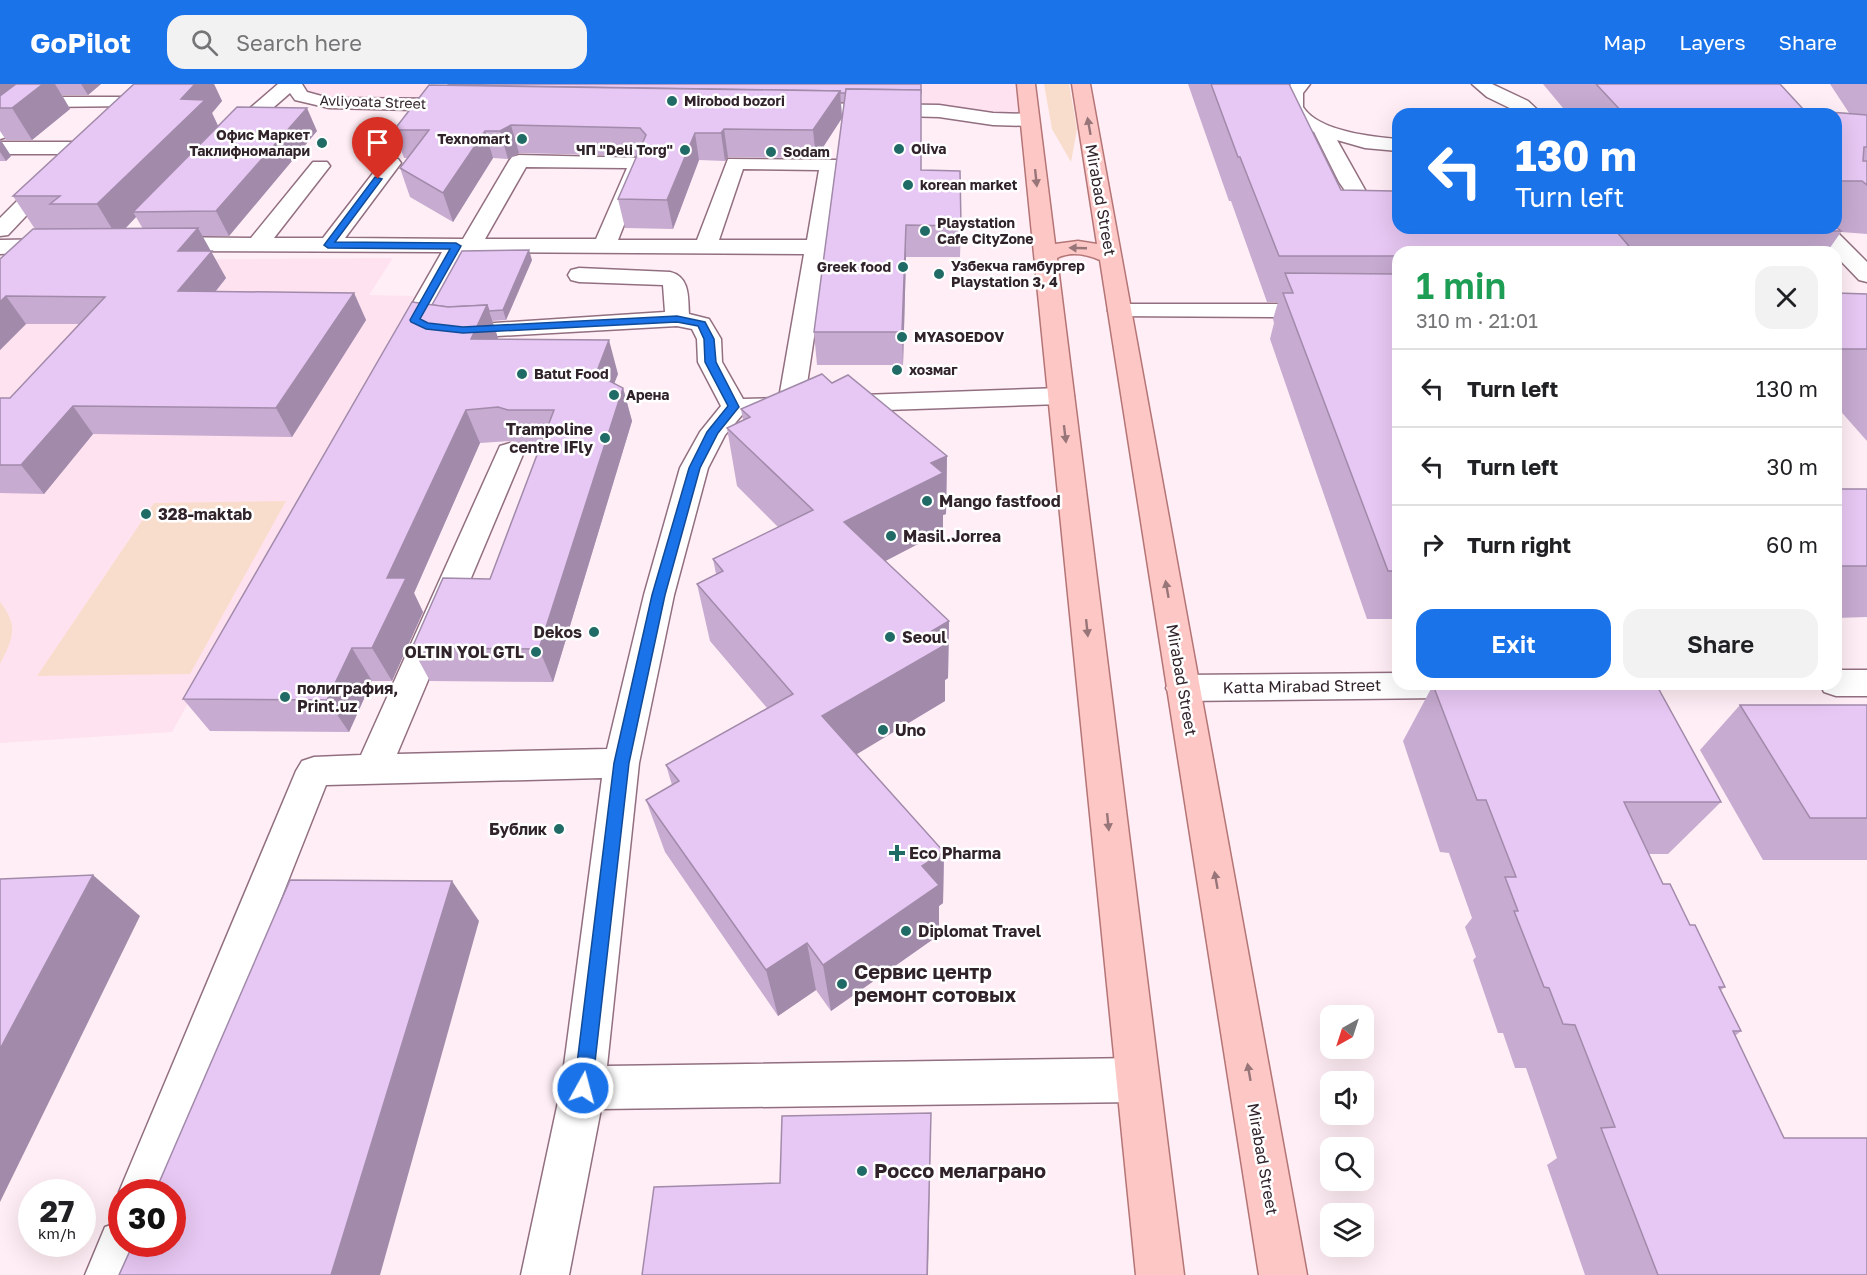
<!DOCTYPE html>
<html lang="en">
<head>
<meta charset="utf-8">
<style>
	body { margin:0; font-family:"Golos Text",sans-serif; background:#f2f2f2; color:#202124; height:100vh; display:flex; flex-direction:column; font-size:22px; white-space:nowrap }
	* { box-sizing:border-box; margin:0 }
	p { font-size:20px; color:#757577 }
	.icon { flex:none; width:33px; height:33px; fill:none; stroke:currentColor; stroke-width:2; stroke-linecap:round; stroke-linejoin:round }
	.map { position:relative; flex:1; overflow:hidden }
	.side { position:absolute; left:1392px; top:162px; width:450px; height:444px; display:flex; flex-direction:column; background:#fff; border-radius:18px; box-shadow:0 6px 24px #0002 }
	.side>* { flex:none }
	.hud { position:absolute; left:1392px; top:24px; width:450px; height:126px; border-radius:18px; box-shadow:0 6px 24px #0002; background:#1a73e8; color:#fff; overflow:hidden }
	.needle { width:39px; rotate:219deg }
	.fabs { position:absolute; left:1320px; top:921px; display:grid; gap:12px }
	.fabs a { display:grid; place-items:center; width:54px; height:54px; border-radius:12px; background:#fff; box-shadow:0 6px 24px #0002; font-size:30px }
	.speed { position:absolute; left:18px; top:1095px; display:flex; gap:12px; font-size:30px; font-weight:700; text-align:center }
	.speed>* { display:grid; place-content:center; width:78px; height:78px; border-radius:50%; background:#fff; box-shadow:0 6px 24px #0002; line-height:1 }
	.speed small { font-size:15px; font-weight:400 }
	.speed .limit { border:9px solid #d22; background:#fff; color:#111 }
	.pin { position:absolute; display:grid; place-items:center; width:51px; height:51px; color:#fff; margin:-62px -26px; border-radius:50% 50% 50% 0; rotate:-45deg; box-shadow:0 0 6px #0007 }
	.pin .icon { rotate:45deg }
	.me { position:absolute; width:66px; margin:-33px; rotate:7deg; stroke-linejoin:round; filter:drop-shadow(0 0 4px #0008) }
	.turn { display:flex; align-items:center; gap:21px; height:126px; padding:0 24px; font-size:27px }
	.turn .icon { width:78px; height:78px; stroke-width:2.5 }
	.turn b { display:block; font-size:42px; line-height:51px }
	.round { display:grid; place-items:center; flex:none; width:63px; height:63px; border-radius:18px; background:#f2f2f2 }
	.headline { display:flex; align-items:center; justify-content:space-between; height:102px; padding:0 24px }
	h1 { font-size:36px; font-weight:600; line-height:45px; color:#1e9e55 }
	.primary-button { display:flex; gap:12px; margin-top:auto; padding:12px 24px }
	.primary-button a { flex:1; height:69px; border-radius:18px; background:#1a73e8; color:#fff; font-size:24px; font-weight:600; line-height:69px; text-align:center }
	.primary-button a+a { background:#f2f2f2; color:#202124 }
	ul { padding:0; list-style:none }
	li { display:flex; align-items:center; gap:18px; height:78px; padding:0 24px; border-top:2px solid #e0e0e0 }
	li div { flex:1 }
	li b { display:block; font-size:22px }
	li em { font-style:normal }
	header { display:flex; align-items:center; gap:36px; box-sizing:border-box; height:84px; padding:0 30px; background:#1a73e8; color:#fff }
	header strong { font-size:28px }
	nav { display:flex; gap:33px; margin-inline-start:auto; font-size:21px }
	.search { width:420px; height:54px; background:#f2f2f2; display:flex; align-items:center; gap:15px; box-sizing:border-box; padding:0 21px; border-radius:18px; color:#757577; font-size:22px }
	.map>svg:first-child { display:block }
	.built { fill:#ffe2ef }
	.green { fill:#f9ddcc }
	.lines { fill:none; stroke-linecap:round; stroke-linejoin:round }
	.minor-casing { stroke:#926f80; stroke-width:3 }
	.major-casing { stroke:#b47576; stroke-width:3 }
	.minor { fill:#fff; fill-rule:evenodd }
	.major { fill:#fdc7c5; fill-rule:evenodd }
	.wall { fill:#c7abd1; fill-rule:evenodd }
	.shaded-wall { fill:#a28baa }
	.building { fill:#e7c7f3; stroke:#a28baa; stroke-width:1.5 }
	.oneway { fill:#977578 }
	.route { fill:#1a73e8; stroke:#114b97; stroke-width:1.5 }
	.poi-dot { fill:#216b66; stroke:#fff; stroke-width:2 }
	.labels { text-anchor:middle; stroke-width:5; stroke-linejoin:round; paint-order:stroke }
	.far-poi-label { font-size:14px; font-weight:bold; fill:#31232a; stroke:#fff; text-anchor:start }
	.far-street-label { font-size:14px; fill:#31232a; stroke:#fff }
	.street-label { font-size:16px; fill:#31232a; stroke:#fff }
	.poi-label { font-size:16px; font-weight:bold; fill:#31232a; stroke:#fff; text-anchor:start }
	.near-poi-label { font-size:20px; font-weight:bold; fill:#31232a; stroke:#fff; text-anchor:start }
</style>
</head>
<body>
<header>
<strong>GoPilot</strong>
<div class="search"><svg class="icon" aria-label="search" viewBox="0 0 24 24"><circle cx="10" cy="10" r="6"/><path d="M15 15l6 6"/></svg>Search here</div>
<nav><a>Map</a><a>Layers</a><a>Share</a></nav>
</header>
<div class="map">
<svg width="1867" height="1191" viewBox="0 0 1867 1191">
	<rect width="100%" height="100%" fill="#ffeef5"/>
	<!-- built -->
	<g class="built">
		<path d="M293,0H1026L1030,36L965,29L313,16Z"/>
		<path d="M393,174L369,211L414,212L172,648L0,659V177Z"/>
	</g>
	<!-- green -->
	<g class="green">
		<path d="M1044,0H1069L1077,45L1071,78L1052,45Z"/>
		<path d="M286,417L190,590L37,592L154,419Z"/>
		<path d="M0,518C19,542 13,554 0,580Z"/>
	</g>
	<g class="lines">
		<defs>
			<g id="minor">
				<path d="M136,0H155L133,22L41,23L7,53L0,55V39L30,14L36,13H122Z"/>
				<path d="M278,0H302L307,8L329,14L457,15L466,21L457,27L329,24L295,16L290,9L233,59H219L216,55L219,51Z"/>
				<path d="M1291,0H1310L1303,9V23C1318,47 1372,53 1398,55V67L1365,64L1337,56L1369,113L1391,129L1410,168H1398V174L1391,173L1371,133L1355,121L1339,98L1314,48L1292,35L1285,23V8Z"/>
				<path d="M1472,0H1492L1528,17L1542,30H1522L1487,13Z"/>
				<path d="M797,19L939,21L993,29L1030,30L1039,36L1030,42L993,41L939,33L790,29L788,25Z"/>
				<path d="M0,58H81L91,64L81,70H0Z"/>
				<path d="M519,71L646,74L649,78L618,156H697L728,75L837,76L840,80L805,313L1061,304L1070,307L1074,312L1070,317L1061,320L742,331L725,351L708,384L674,511L639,679L607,982L1137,974L1152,981L1159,996L1152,1011L1137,1018L601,1025L569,1191H521L561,1004L602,694L326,701L165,1108H122V1114L119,1108L296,687L302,677L314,673L361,671L500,362L510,359L520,362L524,368L397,670L607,665L644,511L680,384L700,348L721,322L698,278L697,255L692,245L677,242L461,254C444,252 414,252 403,236L442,168L161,167L153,165L150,160L153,155L161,153L251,154L313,78H327L330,82L274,154H323L384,75H398L401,79L345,154L463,155L509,77L512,73ZM526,83L627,84L596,155H485ZM743,85L819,86L807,156H719ZM464,168L804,170L779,314L743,315L722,278L721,255L709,235L689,230C688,213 690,193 670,188L579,184L571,186L568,191L571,196L579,198L663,201L665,228L479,240L444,238L428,233Z"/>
				<path d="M52,87L59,89L62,93L59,97L8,151L0,152V134L45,89Z"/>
				<path d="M1810,144H1833L1867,178V198L1859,196L1836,172V168H1832Z"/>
				<path d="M58,155L66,157L69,162L66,167L0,170V156Z"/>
				<path d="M1120,220H1398V234L1112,232L1108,227L1112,222Z"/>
				<path d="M1836,586H1867V612H1836L1824,608L1820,600H1836Z"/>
				<path d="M1398,589V600H1545L1540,609L1528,613L1183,617L1171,613L1166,604L1171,595L1183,591Z"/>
				<path d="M122,1137V1160H146L133,1191H85L105,1143Z"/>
			</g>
			<path id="major" d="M1017,0H1035L1055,160L1078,157L1097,160L1072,0H1090L1307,1191H1259L1100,176C1086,170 1071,167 1057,174L1184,1191H1136Z"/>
		</defs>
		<!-- minor casing -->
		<use href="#minor" class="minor-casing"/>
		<!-- major casing -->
		<use href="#major" class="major-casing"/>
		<!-- minor -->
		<use href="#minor" class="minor"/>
		<!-- major -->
		<use href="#major" class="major"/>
	</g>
	<!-- wall -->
	<g class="wall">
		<path d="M0,0H101L88,11H62L70,25L32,56H6L0,47Z"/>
		<path d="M134,0H214L222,17L212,29L218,42L317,47L229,152H202L226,194L216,207L354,209L366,236L292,353L93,350L44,410L0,409V314H10L79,240H26L0,266V175L35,145L13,112ZM136,133L143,145H125Z"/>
		<path d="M921,0V86L961,142L960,173H906L903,281H817L814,248L844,18H841L842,34L816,74L728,73L725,77L699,76L673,145L625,144L618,115L637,72L519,69L508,75L493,74L453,138L410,113L400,84L408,74H404L394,46Z"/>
		<path d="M1188,0H1289L1341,106L1398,144H1836V30H1568L1543,0H1780L1804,26L1849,29L1830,0H1867V150L1841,148L1827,168H1398V535H1367L1270,255L1274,239L1273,235L1278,218H1267L1231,117H1229Z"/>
		<path d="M0,55L11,72L6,77H0Z"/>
		<path d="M532,176L506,236L492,237L498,254V256L618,290L614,299L623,304L632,337L553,598L430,597L412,564L490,495L541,360H520L511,357L480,359L414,509L423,528L392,597H372L349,648L210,647L183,615L432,221Z"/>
		<path d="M1836,209L1867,210V357L1836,322Z"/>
		<path d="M832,299L947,372L946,430L943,431V447L885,477L949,537L948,594L945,596V617L856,670L944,768L943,819L939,822V851L831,927L816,906L778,932L665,768L646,716L672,701L666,681L767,624L710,557L697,500L716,490L713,475L778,443L737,402L727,344L743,336L741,325Z"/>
		<path d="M1836,405H1867V533L1836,534Z"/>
		<path d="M1433,601L1721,718L1668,770H1649L1663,800L1690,841L1725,903L1721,906L1741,947L1735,952L1784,1054L1867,1191H1585L1547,1081L1557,1074L1526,984H1515L1503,949H1498L1473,876L1476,873L1465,843L1472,834L1449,769L1440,768L1403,657Z"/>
		<path d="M1740,621H1867V776H1763L1700,666Z"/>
	</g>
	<!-- shaded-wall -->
	<g class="shaded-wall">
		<path d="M0,0H55L70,25L32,56L12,24H0Z"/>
		<path d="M81,0H101L88,11Z"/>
		<path d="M195,0H214L222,17L212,29L220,46L133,128L136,133L117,153L97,120L181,15Z"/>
		<path d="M840,7L842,34L816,74L813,46Z"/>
		<path d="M307,24L317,47L229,152L216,127Z"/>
		<path d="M511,41L519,69L508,75L500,47Z"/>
		<path d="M724,45L728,73L725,77L721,49Z"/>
		<path d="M485,47L493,74L453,138L443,109Z"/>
		<path d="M695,49L699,76L673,145L667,116Z"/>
		<path d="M0,55L11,72L6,77L0,68Z"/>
		<path d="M906,141V173L903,281L902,248Z"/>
		<path d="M198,144L226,194L194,234L178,207V167Z"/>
		<path d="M529,166L532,176L506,236L503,226Z"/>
		<path d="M354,209L366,236L292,353L276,324Z"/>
		<path d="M6,212L26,240L0,266V218Z"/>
		<path d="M487,221L498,254L484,289L471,255Z"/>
		<path d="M609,256L618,290L605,323L596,290Z"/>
		<path d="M623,304L632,337L553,598L539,565Z"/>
		<path d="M73,322L93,350L44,410L21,381Z"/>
		<path d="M466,326L480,359L414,509L423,528L392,597L372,564L387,494Z"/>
		<path d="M947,372L946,430L943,431V447L849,496L844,438L931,379Z"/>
		<path d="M949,537L948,594L945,596V617L829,687L822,632L932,547Z"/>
		<path d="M352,564L372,597L349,648L327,616Z"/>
		<path d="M944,768L943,819L939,822V851L831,927L823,881L922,782Z"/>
		<path d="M93,791L140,832L0,1118V965Z"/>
		<path d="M452,797L479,837L380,1191H331Z"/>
		<path d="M807,859L816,906L778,932L766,886Z"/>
		<path d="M931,1029L928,1191H927Z"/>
	</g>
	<!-- building -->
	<g class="building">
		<path d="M16,0H43L12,24H0V12Z"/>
		<path d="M134,0H195L181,15L205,16L97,120H50L60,112H13Z"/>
		<path d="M449,0H921V10V6L846,5V9H840V7L448,1Z"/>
		<path d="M1211,0H1289L1341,106L1393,107L1398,117V144H1836V143L1841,147H1616L1634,168H1398V172H1279L1240,73H1238Z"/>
		<path d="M1596,0H1780L1804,26L1867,31V63H1864L1863,77H1867V101L1862,97H1839L1838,101H1836V30H1624Z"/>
		<path d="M429,1L840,7L813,46L724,45L721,49H695L667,116L618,115L646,51L640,44L511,41L500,47H485L443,109L400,84L429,46H394Z"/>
		<path d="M846,5L921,6V86L960,87L961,142L906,141L902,248H814Z"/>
		<path d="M237,23L307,24L216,127L133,128Z"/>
		<path d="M198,144L178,167H212L178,207L354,209L276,324L73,322L21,381H0V314H10L105,213L6,212L0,218V175L33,145Z"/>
		<path d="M529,166L503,226L489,227L487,221L448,223L432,221L462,167Z"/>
		<path d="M1285,189L1398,190V487H1388L1283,209H1293Z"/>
		<path d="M1836,209L1867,210V265H1836Z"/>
		<path d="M412,218L448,223L487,221L471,255L609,256L596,290L623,304L539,565L412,564L443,494L490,495L554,326H508L498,323L466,326L387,494H406L372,564H352L327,616L183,615Z"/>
		<path d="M822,290L832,299L848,291L947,372L931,379L943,389L844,438L949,537L932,547L945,561L822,632L944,768L922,782L939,801L823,881L807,859L766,886L646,716L679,697L666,681L793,610L697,500L723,487L713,475L813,426L727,344L750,333L741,325Z"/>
		<rect x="1836" y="405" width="31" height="77"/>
		<path d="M1433,601L1657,602L1721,718H1624L1663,800H1670L1690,841H1695L1725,903H1719L1741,947H1733L1784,1054H1867V1191H1658L1601,1044L1615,1043L1575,941L1563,940L1549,904L1544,903L1514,827H1518L1505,793H1516L1486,716H1477Z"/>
		<path d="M1740,621H1867V734H1810Z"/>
		<path d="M93,791L0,965V795Z"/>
		<path d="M290,796L452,797L331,1191H119L133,1160H172V1108H155Z"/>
		<path d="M931,1029L927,1191H642L654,1103L780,1099L782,1032Z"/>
	</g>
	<!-- one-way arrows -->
	<defs><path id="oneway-solid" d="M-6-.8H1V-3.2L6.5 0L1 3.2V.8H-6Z" transform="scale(1.5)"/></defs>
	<g class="oneway">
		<use href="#oneway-solid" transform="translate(1089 42) rotate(-100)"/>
		<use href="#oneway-solid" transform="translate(1036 94) rotate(84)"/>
		<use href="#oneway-solid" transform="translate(1078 164) rotate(-178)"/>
		<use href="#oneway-solid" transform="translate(1065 350) rotate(83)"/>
		<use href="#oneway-solid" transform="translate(1167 505) rotate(-100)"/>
		<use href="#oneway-solid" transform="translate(1087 544) rotate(84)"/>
		<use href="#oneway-solid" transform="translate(1108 738) rotate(84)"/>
		<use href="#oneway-solid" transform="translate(1216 796) rotate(-100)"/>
		<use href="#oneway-solid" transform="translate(1249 988) rotate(-100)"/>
	</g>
	<!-- route -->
	<path class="route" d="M375,93L382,95L335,158L456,159L461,162L420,235L428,239L463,243L677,232L705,238L714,255L716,278L739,323L718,349L700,384L665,511L629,679L592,1004L589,1011L583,1013L576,1011L574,1004L614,679L652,511L689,384L707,348L728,322L705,278L704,255L698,242L677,238L463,249L426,245L411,238L410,236L450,165L328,164L324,161Z"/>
	<!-- markers -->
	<g class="poi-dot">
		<circle cx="672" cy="17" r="6"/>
		<circle cx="522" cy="55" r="6"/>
		<circle cx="322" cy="59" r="6"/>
		<circle cx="899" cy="65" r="6"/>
		<circle cx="685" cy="66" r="6"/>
		<circle cx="771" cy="68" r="6"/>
		<circle cx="908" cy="101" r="6"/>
		<circle cx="925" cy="147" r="6"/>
		<circle cx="903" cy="183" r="6"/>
		<circle cx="939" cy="190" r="6"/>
		<circle cx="902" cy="253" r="6"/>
		<circle cx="897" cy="286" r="6"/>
		<circle cx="522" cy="290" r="6"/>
		<circle cx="614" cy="311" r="6"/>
		<circle cx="605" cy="354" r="6"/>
		<circle cx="927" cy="417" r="6"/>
		<circle cx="146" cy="430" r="6"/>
		<circle cx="891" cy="452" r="6"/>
		<circle cx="594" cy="548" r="6"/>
		<circle cx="890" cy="553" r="6"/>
		<circle cx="536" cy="568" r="6"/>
		<circle cx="285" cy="613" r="6"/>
		<circle cx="883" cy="646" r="6"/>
		<circle cx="559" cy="745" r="6"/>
		<path d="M894 760h6v6h6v6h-6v6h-6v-6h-6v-6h6z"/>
		<circle cx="906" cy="847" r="6"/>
		<circle cx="842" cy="900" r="6"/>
		<circle cx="862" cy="1087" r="6"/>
	</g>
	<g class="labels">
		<!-- far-poi labels -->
		<g class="far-poi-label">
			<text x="684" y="22">Mirobod bozori</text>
			<text x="310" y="56" text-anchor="end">Офис Маркет<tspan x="310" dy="16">Таклифномалари</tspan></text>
			<text x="510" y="60" text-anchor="end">Texnomart</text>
			<text x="911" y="70">Oliva</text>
			<text x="673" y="71" text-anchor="end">ЧП "Deli Torg"</text>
			<text x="783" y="73">Sodam</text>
			<text x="920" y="106">korean market</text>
			<text x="937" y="144">Playstation<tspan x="937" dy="16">Cafe CityZone</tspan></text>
			<text x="951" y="187">Узбекча гамбургер<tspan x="951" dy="16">Playstation 3, 4</tspan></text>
			<text x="891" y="188" text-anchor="end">Greek food</text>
			<text x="914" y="258">MYASOEDOV</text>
			<text x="909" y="291">хозмаг</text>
			<text x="534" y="295">Batut Food</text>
			<text x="626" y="316">Арена</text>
		</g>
		<!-- far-street labels -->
		<g class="far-street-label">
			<text transform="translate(373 18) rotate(2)" y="5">Avliyoata Street</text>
		</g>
		<!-- street labels -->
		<g class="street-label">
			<text transform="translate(1101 116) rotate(80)" y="6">Mirabad Street</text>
			<text transform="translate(1182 596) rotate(80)" y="6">Mirabad Street</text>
			<text transform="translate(1302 602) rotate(-1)" y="6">Katta Mirabad Street</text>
			<text transform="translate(1263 1075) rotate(80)" y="6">Mirabad Street</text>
		</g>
		<!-- poi labels -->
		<g class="poi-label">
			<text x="593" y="351" text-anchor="end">Trampoline<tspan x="593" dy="18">centre IFly</tspan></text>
			<text x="939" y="423">Mango fastfood</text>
			<text x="158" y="436">328-maktab</text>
			<text x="903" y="458">Masil.Jorrea</text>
			<text x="582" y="554" text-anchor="end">Dekos</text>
			<text x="902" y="559">Seoul</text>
			<text x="524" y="574" text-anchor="end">OLTIN YOL GTL</text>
			<text x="297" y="610">полиграфия,<tspan x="297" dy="18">Print.uz</tspan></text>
			<text x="895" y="652">Uno</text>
			<text x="547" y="751" text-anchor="end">Бублик</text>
			<text x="909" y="775">Eco Pharma</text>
			<text x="918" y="853">Diplomat Travel</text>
		</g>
		<!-- near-poi labels -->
		<g class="near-poi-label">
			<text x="854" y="895">Сервис центр<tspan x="854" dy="23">ремонт сотовых</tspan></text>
			<text x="874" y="1094">Россо мелаграно</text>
		</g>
	</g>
</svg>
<div class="fabs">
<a><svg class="needle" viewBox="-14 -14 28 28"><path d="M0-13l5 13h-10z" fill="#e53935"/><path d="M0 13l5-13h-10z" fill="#757577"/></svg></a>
<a><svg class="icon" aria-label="sound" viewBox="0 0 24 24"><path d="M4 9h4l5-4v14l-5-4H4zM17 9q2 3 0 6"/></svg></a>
<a><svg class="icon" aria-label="search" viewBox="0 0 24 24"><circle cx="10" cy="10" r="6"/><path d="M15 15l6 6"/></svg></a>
<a><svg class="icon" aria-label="layers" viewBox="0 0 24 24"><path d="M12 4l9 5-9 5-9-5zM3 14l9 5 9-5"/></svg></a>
</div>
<div class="speed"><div>27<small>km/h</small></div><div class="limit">30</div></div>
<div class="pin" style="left:378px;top:95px;background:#d93025"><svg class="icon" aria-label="arrive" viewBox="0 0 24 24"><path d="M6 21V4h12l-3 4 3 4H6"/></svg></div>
<svg class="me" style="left:583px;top:1004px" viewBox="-20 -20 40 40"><circle r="17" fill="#1a73e8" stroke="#fff" stroke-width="3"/><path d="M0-11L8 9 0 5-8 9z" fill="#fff"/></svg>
<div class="hud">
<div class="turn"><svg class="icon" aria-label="left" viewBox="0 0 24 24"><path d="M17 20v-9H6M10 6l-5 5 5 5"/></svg><div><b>130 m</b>Turn left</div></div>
</div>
<section class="side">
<div class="headline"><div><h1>1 min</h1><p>310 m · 21:01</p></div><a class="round"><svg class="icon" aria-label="close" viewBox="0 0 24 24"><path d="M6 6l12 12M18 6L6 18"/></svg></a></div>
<ul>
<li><svg class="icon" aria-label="left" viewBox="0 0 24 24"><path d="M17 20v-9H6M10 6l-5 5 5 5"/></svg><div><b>Turn left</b></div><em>130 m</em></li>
<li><svg class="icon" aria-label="left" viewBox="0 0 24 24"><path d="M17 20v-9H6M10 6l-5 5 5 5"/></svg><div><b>Turn left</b></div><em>30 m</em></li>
<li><svg class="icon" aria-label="right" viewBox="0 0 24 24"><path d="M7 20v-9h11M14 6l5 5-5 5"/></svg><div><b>Turn right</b></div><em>60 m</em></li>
</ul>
<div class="primary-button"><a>Exit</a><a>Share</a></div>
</section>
</div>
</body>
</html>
